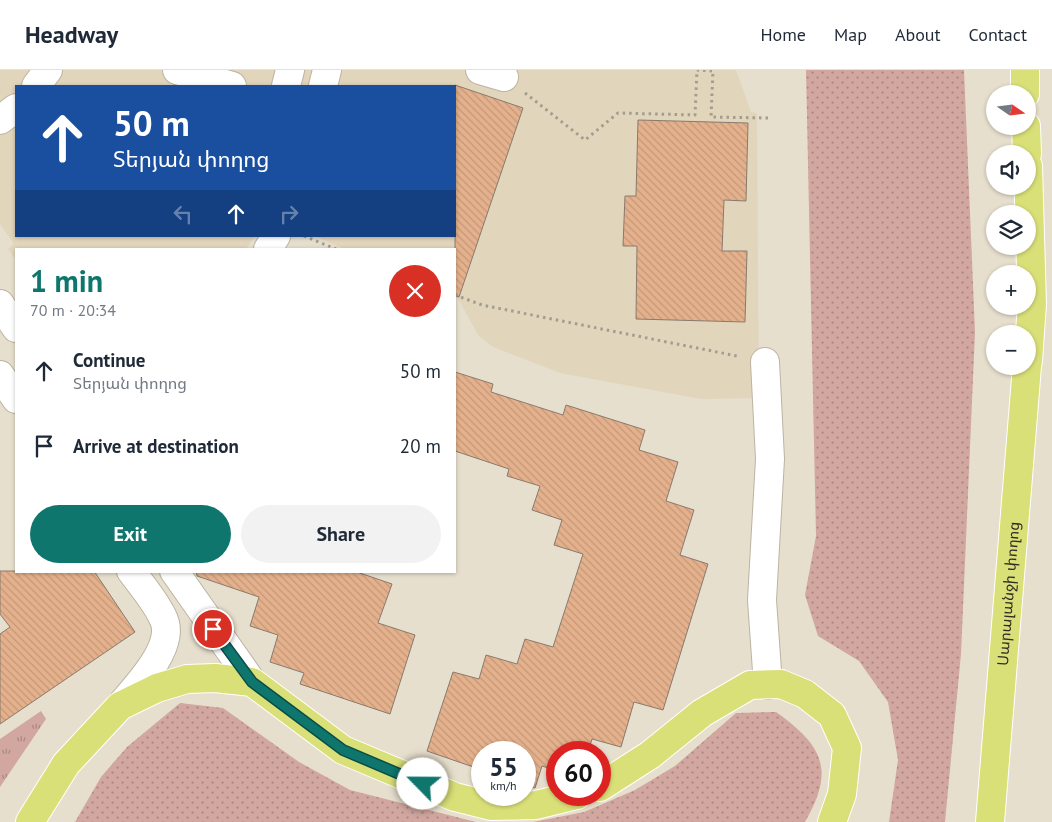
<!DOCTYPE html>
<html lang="en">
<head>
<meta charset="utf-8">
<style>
	body { margin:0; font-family:"PT Sans","Noto Sans Armenian",sans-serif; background:#f2f2f3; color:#1f2937; height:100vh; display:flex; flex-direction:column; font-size:19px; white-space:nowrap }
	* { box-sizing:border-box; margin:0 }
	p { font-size:16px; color:#747a83 }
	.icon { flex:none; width:28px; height:28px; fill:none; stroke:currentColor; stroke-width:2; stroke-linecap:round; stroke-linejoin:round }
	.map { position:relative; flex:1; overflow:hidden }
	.panel { position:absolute; left:15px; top:178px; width:441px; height:325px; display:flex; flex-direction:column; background:#fff; border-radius:0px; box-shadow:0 1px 4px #0004 }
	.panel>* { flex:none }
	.banner { position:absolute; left:15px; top:15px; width:441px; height:152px; border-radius:0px; box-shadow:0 1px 4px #0004; background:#1a4fa0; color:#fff; overflow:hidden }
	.needle { width:32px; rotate:104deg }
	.tools { position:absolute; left:986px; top:15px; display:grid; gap:10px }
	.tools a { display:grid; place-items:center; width:50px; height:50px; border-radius:50%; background:#fff; box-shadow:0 1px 4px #0004; font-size:25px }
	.speed { position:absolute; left:471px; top:671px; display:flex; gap:10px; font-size:25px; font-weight:700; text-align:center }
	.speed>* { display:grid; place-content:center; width:65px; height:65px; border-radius:50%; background:#fff; box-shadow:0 1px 4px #0004; line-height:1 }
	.speed small { font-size:12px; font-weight:400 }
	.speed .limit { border:8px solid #d22; background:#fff; color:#111 }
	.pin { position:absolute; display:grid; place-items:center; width:42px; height:42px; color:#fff; margin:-21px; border:2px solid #fff; border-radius:50%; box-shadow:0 1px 5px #0007 }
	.me { position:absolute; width:55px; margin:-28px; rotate:293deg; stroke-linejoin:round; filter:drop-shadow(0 0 4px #0008) }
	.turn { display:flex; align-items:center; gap:18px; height:105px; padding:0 15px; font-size:22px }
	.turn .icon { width:65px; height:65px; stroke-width:2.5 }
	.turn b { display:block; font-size:35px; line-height:42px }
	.lanes { display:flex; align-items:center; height:48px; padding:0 15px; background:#0003; justify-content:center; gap:25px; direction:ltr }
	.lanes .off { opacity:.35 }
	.round { display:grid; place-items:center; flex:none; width:52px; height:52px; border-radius:26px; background:#f2f2f3 }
	.headline { display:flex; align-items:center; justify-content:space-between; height:85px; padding:0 15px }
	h1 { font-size:30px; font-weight:800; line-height:38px; color:#0f766e }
	.button { display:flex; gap:10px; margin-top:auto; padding:10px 15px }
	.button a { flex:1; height:58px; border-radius:30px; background:#0f766e; color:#fff; font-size:20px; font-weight:800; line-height:58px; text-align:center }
	.button a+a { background:#f2f2f3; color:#1f2937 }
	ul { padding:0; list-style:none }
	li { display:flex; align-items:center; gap:15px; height:75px; padding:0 15px }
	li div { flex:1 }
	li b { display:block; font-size:19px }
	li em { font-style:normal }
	header { display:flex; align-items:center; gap:30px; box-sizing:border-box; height:70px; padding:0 25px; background:#fff; border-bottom:1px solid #e0e1e3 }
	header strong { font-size:24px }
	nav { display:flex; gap:28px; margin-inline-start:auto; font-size:18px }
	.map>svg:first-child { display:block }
	.built { fill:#e1d5bc }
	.grass { fill:url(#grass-dots) }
	.park { fill:url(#park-tufts) }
	.building { fill:url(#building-back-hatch); stroke:#897a6e }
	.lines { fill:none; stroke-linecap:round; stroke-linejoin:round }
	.minor-casing { stroke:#bcb3a2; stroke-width:30 }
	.major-casing { stroke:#fff; stroke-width:30 }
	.path { stroke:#a39d8f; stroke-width:3; stroke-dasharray:2.5 4; stroke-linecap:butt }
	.minor { stroke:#fff; stroke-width:28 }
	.major { stroke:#dae078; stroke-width:28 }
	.route-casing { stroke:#0a4d48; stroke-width:12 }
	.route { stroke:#0f766e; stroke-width:9 }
	.labels { text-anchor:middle; stroke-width:4; stroke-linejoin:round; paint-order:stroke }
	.street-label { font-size:15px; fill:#2e2b24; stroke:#e7dfcd }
</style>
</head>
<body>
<header>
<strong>Headway</strong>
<nav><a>Home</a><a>Map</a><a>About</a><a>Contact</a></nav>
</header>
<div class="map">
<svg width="1052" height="752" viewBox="0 0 1052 752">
	<defs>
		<pattern id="grass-dots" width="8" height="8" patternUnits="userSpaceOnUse" patternTransform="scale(1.25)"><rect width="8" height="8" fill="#d1a7a0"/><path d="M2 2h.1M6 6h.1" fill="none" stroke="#aa8882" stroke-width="1.8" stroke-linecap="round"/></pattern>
		<pattern id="park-tufts" width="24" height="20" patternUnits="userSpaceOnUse" patternTransform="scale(1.25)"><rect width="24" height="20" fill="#d1a7a0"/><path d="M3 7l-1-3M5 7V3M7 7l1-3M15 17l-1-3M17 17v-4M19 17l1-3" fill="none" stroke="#aa8882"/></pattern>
		<pattern id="building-back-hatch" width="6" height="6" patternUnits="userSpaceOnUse" patternTransform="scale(1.25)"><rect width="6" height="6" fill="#e4b18c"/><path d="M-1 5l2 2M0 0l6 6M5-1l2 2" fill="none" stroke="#c49879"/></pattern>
	</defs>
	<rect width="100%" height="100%" fill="#e7dfcd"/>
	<!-- built -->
	<path class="built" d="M0,0H736L751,42L757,43L759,328L701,329L560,303L493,277L478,265L455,223V179H345L314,166H455V16H16V166H255L246,179H16V190L8,179L14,174L0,154Z"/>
	<!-- grass -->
	<g class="grass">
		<path d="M806,0H964L975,262L961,584L945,752H889L898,690L888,632L859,591L818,566L805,525L816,466Z"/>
		<path d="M180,633L223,638L299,692L350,720L476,752H75L101,707L127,677Z"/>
		<path d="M776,642C822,675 836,699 805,752H533L584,742L635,720L675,696L736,643Z"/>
	</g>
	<!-- park -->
	<path class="park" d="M41,641L46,649L0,717V669Z"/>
	<!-- building -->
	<g class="building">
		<path d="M455,15L523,38L459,227L455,226Z"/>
		<path d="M638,50L748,53L746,131L724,130L722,181H747L745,252L636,249L637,176H623L625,126H636Z"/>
		<path d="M455,302L493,314L491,322L563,345L566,335L645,360L639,380L678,392L666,431L694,440L680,485L708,494L663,640L634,632L621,677L592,669L588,682H558V701L542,696L535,718L525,714V682H482V700L427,681L453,602L479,609L486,585L517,594L525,569L553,577L583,484L554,475L562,450L532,440L540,416L507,406L509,399L455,381Z"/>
		<path d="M0,501H94L135,562L0,654V564L10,557L0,544Z"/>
		<path d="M196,501H354L392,514L378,553L415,565L390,644L300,614L304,603L270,592L278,565L250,556L259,527L197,506Z"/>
	</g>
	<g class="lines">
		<defs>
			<g id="minor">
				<path d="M177,0L232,16"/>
				<path d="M480,0L504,7"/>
				<path d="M36,16L48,0"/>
				<path d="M286,16L290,0"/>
				<path d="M323,16L327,0"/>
				<path d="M0,50L16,38"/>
				<path d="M268,179L276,166"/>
				<path d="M0,234L16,258"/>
				<path d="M765,292L770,389L762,530L768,615"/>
				<path d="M0,305L16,329"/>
				<path d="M174,501L252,612"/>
				<path d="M120,636C137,616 175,577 164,550C157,533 142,516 131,501"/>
			</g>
			<g id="major">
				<path d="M1025,0V24"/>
				<path d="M1026,56L1027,84"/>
				<path d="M1028,96L1032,234L1028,291"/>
				<path d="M600,717L650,685L702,643L750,615L781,614L805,624L832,645L847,678L842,724L832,752"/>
				<path d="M30,752L66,694L120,636L157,618L187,609L215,608L252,612L343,680L455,727L491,736L536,735L577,725"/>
				<path id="s1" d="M990,752L1027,296"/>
			</g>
		</defs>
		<!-- minor casing -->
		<use href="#minor" class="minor-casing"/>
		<!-- major casing -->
		<use href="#major" class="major-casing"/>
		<!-- path -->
		<g class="path">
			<path d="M525,23L585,70L618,43L695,45L697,0L713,1L711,47L768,48"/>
			<path d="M304,166L336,179"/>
			<path d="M455,225L482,235L737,286"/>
		</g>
		<!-- minor -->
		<use href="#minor" class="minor"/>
		<!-- major -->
		<use href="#major" class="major"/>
	</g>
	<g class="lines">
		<defs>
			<path id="route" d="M213,559L252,612L343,680L423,714"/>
		</defs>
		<!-- route casing -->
		<use href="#route" class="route-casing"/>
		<!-- route -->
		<use href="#route" class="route"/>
	</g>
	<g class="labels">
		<!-- street labels -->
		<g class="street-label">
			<text dy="5" stroke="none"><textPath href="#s1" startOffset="229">Սարալանջի փողոց</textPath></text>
		</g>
	</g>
</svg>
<div class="tools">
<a><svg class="needle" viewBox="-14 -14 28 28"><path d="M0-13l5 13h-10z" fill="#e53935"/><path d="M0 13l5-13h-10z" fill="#747a83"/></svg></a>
<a><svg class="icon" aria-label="sound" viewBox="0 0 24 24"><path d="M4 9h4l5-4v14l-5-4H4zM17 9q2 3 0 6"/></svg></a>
<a><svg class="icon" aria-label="layers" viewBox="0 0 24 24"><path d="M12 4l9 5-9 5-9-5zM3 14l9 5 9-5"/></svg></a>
<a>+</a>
<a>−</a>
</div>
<div class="speed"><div>55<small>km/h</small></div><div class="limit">60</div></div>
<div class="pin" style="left:213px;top:559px;background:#d93025"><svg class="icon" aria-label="arrive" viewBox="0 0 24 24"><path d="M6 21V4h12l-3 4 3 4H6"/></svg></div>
<svg class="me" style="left:423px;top:714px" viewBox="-20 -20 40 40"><circle r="19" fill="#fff"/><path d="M0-13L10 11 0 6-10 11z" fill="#0f766e"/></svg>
<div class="banner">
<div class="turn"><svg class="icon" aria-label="ahead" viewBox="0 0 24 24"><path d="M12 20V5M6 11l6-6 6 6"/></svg><div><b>50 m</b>Տերյան փողոց</div></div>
<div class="lanes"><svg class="icon off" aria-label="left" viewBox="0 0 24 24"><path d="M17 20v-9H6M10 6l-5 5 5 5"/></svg><svg class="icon" aria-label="ahead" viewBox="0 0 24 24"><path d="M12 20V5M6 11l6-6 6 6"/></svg><svg class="icon off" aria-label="right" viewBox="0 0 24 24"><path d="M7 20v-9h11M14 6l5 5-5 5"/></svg></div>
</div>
<section class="panel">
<div class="headline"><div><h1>1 min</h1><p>70 m · 20:34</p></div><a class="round" style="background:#d93025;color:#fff"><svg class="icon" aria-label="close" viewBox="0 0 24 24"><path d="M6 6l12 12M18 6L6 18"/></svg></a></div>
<ul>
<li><svg class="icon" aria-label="ahead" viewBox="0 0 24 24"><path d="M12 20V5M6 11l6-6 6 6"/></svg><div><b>Continue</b><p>Տերյան փողոց</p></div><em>50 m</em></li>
<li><svg class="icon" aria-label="arrive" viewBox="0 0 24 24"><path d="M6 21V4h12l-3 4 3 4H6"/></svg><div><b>Arrive at destination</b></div><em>20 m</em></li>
</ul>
<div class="button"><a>Exit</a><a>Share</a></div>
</section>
</div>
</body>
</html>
